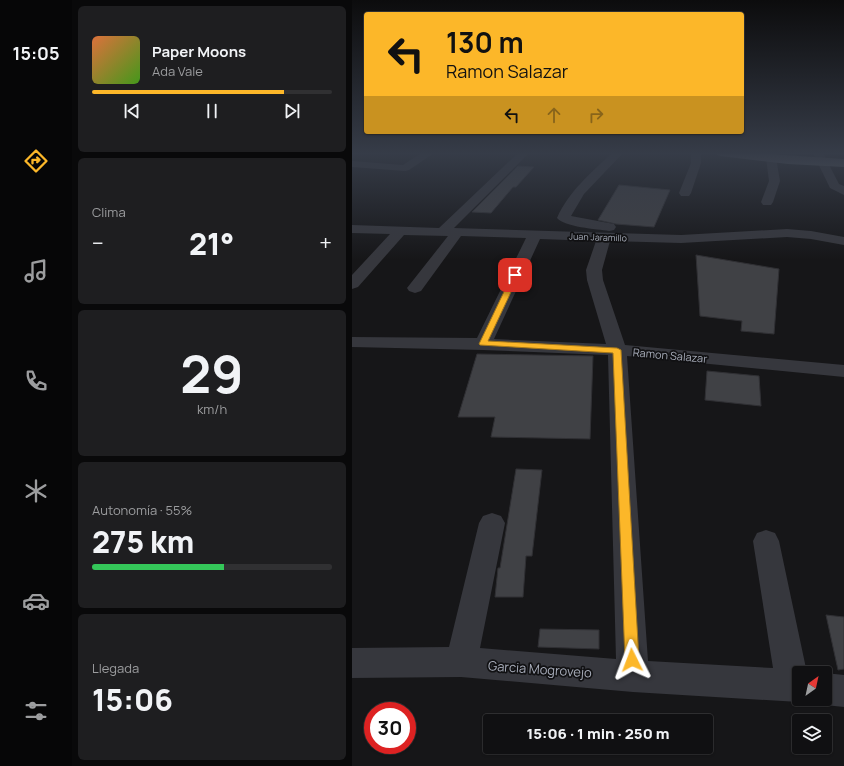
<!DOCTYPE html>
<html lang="es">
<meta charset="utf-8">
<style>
:root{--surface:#101012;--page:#1e1e20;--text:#f1f3f6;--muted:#9c9d9f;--line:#303032;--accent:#fcb729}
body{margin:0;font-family:Manrope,sans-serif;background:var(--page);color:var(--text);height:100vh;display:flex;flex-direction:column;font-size:15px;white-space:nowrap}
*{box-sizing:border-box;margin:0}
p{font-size:13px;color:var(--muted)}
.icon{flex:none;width:22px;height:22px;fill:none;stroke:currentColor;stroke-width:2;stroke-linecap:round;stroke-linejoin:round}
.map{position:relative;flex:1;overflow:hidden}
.drawer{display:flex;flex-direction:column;gap:6px;padding:6px;background:#09090a;width:280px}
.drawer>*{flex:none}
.top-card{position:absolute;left:12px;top:12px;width:380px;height:122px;border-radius:4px;box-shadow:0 1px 3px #0004,0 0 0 1px var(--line);background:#fcb729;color:#111;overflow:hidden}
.needle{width:26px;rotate:33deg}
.fabs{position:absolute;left:440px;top:666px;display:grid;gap:8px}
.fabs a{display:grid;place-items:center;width:40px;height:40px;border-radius:4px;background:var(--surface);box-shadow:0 1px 3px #0004,0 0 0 1px var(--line);font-size:20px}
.speed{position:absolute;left:12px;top:702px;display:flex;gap:8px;font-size:20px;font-weight:700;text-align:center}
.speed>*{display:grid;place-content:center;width:52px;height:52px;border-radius:50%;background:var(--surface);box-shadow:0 1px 3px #0004,0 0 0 1px var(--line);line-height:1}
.speed .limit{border:6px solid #d22;background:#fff;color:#111}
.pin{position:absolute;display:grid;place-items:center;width:34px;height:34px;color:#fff;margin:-17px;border-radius:8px;box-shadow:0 2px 6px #0006}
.me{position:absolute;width:44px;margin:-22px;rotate:357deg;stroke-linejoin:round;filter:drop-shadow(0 0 3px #0008)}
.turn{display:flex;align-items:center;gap:14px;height:84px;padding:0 16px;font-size:18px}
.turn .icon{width:52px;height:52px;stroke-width:2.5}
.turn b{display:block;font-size:28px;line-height:34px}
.lanes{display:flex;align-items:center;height:38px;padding:0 16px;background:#0003;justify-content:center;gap:20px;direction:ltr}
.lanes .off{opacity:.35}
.big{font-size:30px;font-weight:800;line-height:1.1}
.drawer .card{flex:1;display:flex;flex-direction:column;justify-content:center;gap:6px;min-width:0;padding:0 14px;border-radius:6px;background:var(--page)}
.drawer .dial{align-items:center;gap:0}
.dial b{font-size:52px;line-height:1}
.song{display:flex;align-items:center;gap:12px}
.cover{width:48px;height:48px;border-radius:6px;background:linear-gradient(135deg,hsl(20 70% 55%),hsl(100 70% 35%))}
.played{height:4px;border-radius:2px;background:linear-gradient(90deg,var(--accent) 80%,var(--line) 80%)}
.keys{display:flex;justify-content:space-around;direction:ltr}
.heat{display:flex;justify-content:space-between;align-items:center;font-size:22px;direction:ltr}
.charge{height:6px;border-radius:3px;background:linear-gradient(90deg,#34c759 55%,var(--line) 0)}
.trip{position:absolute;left:131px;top:714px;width:230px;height:40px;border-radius:4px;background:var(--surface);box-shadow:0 1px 3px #0004,0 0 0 1px var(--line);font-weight:800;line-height:40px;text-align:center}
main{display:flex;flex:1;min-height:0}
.tabs{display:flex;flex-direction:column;width:72px;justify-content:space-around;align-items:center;background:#060607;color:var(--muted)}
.tabs .icon{width:28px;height:28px}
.tabs .active{color:var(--accent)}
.tabs b{font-size:18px;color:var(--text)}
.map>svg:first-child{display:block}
</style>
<main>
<nav class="tabs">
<b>15:05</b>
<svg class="icon active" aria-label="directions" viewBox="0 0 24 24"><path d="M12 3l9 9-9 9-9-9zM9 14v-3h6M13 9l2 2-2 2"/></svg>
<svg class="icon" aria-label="music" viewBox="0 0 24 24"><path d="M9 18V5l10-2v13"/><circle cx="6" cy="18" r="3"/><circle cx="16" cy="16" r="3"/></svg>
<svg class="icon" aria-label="phone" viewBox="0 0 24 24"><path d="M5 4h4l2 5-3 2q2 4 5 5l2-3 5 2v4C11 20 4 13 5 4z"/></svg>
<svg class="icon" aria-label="climate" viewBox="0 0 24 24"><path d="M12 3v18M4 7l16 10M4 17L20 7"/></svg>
<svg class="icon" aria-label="car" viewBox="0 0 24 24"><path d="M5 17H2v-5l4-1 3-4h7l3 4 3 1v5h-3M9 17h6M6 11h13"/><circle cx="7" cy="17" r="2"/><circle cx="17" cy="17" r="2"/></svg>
<svg class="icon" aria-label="filters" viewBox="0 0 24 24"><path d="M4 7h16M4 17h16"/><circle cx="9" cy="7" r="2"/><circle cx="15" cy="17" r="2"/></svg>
</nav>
<section class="drawer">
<div class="card">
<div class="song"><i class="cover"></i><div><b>Paper Moons</b><p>Ada Vale</p></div></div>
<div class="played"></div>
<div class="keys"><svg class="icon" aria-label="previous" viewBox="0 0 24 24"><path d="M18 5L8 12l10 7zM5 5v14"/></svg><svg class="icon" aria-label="pause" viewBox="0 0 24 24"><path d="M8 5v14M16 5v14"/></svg><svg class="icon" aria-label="next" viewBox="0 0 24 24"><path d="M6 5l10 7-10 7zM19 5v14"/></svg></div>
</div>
<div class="card"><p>Clima</p>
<div class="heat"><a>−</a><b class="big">21°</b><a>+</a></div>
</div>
<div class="card dial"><b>29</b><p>km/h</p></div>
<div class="card"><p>Autonomía · 55%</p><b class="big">275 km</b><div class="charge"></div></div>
<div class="card"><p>Llegada</p><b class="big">15:06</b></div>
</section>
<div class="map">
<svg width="492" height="766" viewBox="0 0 492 766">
<rect width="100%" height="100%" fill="#161618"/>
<path fill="#404145" stroke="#303034" d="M166,166L182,167L164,187H161L139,213L120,212Z
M267,185L318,190L302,227L264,224L246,220Z
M344,255L427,269L422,334L389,331L390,321L348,316Z
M125,354L241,356L238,439L139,437L143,417H106Z
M355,371L407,376L409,406L353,400Z
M164,469L190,470L180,556H174L171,597H143L146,568H148Z
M474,615L492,617V669L486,670Z
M188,629L247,630V649L186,647Z"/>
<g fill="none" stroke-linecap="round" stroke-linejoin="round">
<path fill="#36373d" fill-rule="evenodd" d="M69,153H82L57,170L53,171L0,167V161L51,165Z
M166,153H177L102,228L329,235L435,229L459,231L492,237V245L459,239L435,237L329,243L258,241L250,270L251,280L273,345L492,365V377L275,356L296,661L421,668L401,541L405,533L414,530L423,533L427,541L455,673H447V699H455L447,702L281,692L109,677L0,678V648L97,647L127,523L131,516L140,513L149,516L153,523L128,648L264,659L256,355L131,350L0,347V337L125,338L174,238L109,236L69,291L63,293L57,291L55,288L96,236L52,235L6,287L0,289V275L38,234L0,233V225L87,228ZM188,239L244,241L234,270L235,280L254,344L142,339Z
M260,153H271L232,194L219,216L262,224L264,227L262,230L257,231C245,229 212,227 205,218C217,191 239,173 260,153Z
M339,153H349V163L339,193L337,196H329L327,193L339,163Z
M461,153H471L487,184L492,186V195L478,188Z
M419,155L424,158L428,181L421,202L419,205H411L409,202L417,181L414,158Z
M472,673H473L492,675V707L473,705L461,700V699H473Z"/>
<path fill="#62656e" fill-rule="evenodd" d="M362,153H404L492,159V167L436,164L368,156Z"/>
</g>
<linearGradient id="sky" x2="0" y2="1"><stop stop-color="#0c0c0d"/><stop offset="0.59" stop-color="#363c48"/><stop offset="1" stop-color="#363c48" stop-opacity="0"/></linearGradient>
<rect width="492" height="260" fill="url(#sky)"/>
<path fill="#fcb729" stroke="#a4771b" d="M163,273L167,275L136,341L265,348L269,350L287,660L285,665L280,667L275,665L273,660L261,353L128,345L127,344L160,275Z"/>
<g text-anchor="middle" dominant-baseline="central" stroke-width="3.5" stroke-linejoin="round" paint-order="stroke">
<g font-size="9" fill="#a7acb9" stroke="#111113">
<text transform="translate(246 237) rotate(2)">Juan Jaramillo</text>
</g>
<g font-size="11" fill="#a7acb9" stroke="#111113">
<text transform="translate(318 355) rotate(5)">Ramon Salazar</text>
</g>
<g font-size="13" fill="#a7acb9" stroke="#111113">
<text transform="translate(188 669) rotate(4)">Garcia Mogrovejo</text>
</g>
</g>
</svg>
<div class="fabs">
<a><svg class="needle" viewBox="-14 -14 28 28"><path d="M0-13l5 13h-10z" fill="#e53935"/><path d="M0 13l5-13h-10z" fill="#9c9d9f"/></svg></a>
<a><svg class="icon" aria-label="layers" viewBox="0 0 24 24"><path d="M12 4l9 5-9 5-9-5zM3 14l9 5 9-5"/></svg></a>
</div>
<div class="speed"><div class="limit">30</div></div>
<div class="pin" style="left:163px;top:275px;background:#d93025"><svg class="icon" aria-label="arrive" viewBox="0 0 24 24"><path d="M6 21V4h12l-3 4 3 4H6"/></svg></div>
<svg class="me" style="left:280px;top:660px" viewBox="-20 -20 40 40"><path d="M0-17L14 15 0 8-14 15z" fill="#fcb729" stroke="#fff" stroke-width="4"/></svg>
<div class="trip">15:06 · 1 min · 250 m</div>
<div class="top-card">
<div class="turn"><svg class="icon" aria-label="left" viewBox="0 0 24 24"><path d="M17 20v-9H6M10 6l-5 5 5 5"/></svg><div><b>130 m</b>Ramon Salazar</div></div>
<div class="lanes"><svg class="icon" aria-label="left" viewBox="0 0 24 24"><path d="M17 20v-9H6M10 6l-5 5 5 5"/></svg><svg class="icon off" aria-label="ahead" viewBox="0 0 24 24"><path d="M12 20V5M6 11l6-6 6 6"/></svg><svg class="icon off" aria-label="right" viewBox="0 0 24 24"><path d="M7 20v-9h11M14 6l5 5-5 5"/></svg></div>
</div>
</div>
</main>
